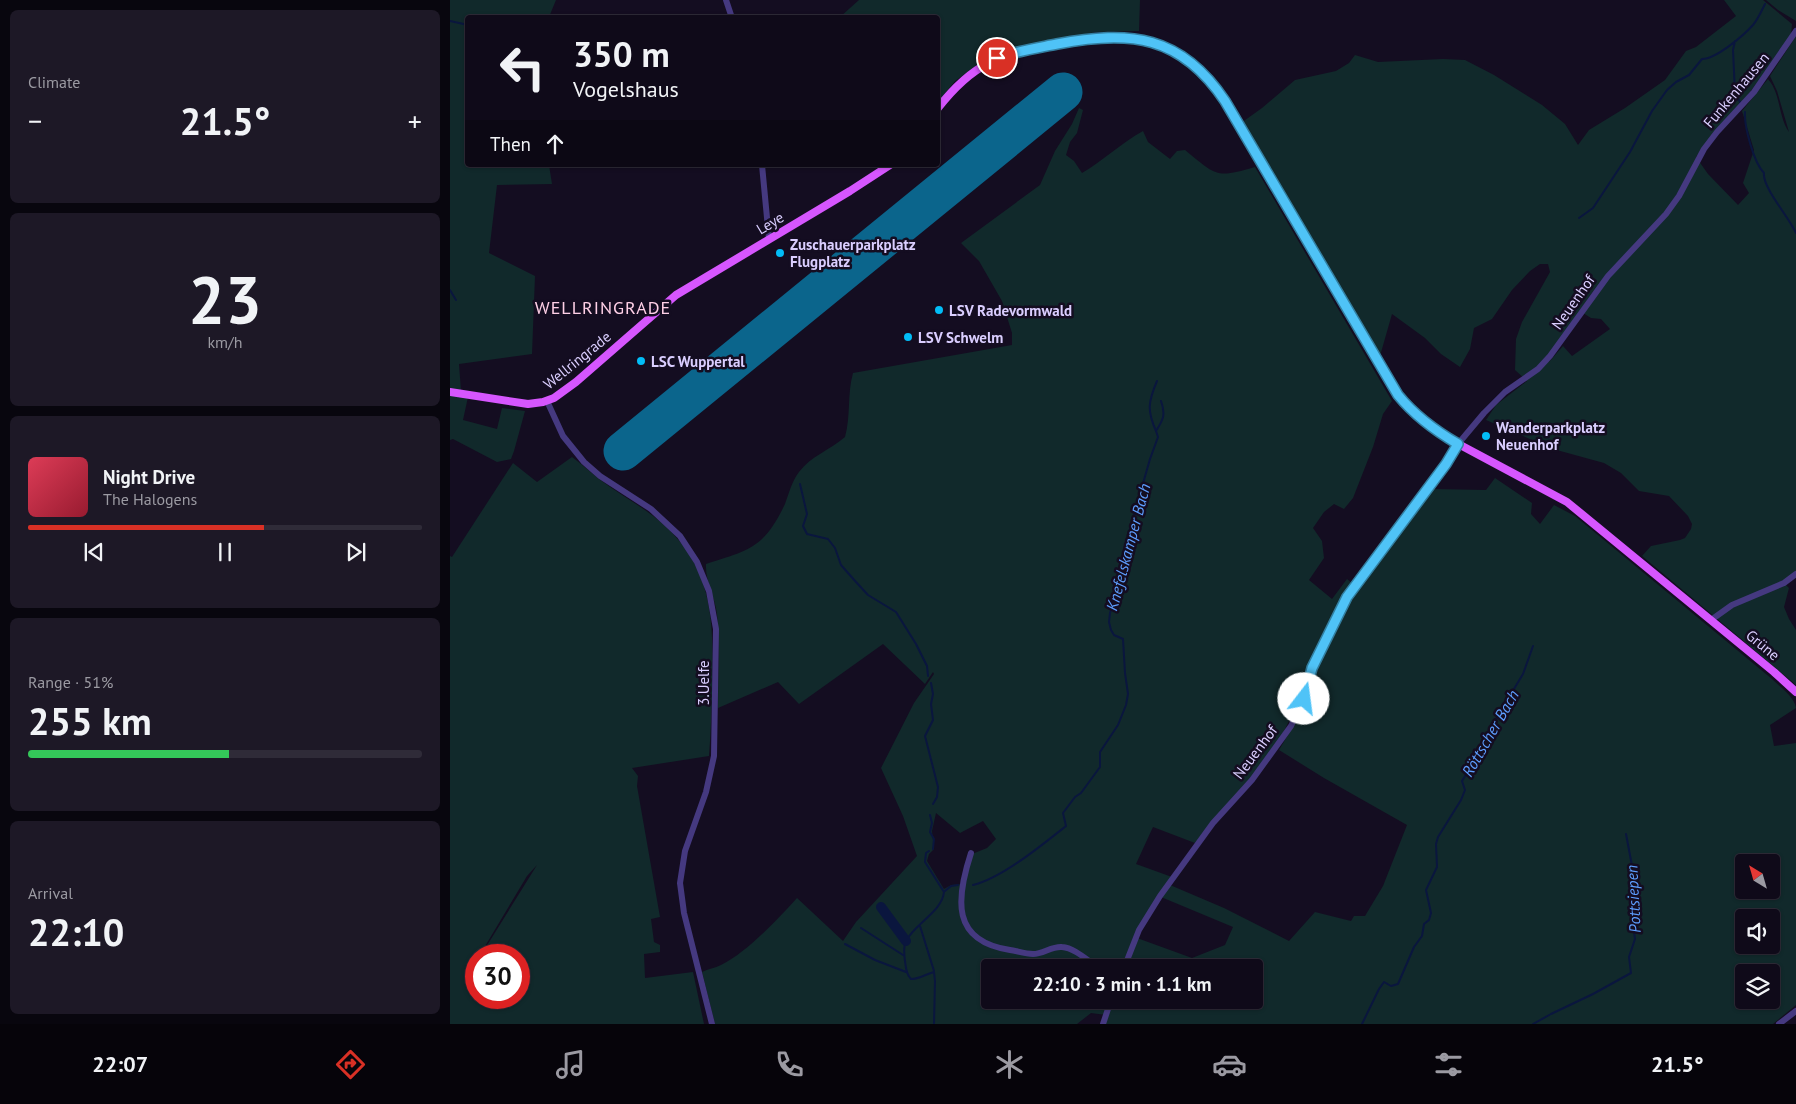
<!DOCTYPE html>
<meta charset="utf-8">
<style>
:root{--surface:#0f0a19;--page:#1d1826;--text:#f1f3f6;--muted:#9b9aa2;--line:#2f2b38;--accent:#d93025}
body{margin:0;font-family:"PT Sans",sans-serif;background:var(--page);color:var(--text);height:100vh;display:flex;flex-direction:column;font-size:19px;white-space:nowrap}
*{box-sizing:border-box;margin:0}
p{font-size:16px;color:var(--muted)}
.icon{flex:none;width:28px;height:28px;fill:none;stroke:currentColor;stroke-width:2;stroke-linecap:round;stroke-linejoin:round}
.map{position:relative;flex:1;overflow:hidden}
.drawer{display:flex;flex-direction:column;gap:10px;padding:10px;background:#08060e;width:450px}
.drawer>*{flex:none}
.top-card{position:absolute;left:15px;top:15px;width:475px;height:152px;border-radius:5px;box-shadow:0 1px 4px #0004,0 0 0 1px var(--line);background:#0f0a19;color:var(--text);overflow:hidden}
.needle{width:32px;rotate:323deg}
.fabs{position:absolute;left:1285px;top:854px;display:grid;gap:10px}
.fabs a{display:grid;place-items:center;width:45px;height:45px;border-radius:5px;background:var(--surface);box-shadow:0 1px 4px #0004,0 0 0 1px var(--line);font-size:25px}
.speed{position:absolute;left:15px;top:944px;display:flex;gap:10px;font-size:25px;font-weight:700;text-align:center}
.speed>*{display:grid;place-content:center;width:65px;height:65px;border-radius:50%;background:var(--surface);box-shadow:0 1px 4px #0004,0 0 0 1px var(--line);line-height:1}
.speed .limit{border:8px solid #d22;background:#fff;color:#111}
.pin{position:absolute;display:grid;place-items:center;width:42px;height:42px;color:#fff;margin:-21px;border:2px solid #fff;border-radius:50%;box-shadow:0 1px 5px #0007}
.me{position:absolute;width:55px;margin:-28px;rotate:15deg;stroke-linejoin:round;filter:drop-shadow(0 0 4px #0008)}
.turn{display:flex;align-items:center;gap:18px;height:105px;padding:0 25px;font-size:22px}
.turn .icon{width:65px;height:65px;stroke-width:2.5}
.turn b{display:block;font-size:35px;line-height:42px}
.then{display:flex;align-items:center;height:48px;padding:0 25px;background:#0003;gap:10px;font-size:19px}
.big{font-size:38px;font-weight:700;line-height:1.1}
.drawer .card{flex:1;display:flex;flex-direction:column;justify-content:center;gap:8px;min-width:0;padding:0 18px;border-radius:8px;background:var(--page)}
.drawer .dial{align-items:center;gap:0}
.dial b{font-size:65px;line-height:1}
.song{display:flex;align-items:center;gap:15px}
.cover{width:60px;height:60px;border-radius:8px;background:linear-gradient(135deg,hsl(350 70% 55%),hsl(350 70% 35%))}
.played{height:5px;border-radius:2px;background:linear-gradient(90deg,var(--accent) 60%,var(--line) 60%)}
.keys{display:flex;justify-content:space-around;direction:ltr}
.heat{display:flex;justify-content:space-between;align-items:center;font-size:28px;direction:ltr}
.charge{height:8px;border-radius:4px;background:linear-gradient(90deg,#34c759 51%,var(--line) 0)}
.trip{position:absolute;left:531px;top:959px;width:282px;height:50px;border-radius:5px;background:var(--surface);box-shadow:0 1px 4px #0004,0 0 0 1px var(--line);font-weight:700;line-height:50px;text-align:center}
.menu{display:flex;height:80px;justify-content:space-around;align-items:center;background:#06040a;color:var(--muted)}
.menu .icon{width:35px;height:35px}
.menu .active{color:var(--accent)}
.menu b{font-size:22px;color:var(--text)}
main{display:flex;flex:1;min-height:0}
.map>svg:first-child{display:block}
</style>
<main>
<section class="drawer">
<div class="card"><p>Climate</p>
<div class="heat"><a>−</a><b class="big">21.5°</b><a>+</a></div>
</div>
<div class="card dial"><b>23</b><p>km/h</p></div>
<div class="card">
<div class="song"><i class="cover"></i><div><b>Night Drive</b><p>The Halogens</p></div></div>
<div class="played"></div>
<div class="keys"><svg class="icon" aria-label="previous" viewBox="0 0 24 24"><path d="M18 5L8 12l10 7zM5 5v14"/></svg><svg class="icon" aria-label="pause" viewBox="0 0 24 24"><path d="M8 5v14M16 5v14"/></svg><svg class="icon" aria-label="next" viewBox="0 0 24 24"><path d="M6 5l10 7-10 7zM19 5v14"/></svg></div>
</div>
<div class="card"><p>Range · 51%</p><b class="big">255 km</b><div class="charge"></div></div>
<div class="card"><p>Arrival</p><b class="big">22:10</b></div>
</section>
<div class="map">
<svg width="1346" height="1024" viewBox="0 0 1346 1024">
<rect width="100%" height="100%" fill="#140d21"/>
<path fill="#11292b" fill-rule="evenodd" d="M0,0H106L99,17L18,18V165H99L102,184L47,185L39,253L85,276L82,354L9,364L11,391L0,389Z
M409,0H690L689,31L647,32L562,48L523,68L505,81L488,102V18L390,17Z
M1274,0H1313L1342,24L1341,35L1331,51L1294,100L1246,157L1258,174L1288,205L1299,193L1293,183L1304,150L1292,111L1318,79C1331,94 1328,116 1339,132L1327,91L1320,76L1346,36V571L1333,582L1339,588L1334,607L1339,619L1346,630V685L1192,556L1201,546L1230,540L1235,538L1241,529L1242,524L1238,516L1219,496L1189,491L1171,473L1154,463L1103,449L1036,420L1046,405L1077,381L1065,370L1066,339L1072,322L1100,272L1098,264H1090L1080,271L1062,290L1042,319L1024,328L1020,349L1010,367L991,354L975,338L942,314L930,356L819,166L791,123L812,108L845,80L886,71L899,63L905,55L928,62L993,59L1015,60L1044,75L1092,105L1115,124L1128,145L1139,130L1175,108L1215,80L1236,51L1246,47L1286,16ZM1144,290L1133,313L1141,318L1151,319L1160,329L1122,356L1113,346L1099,362L1106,345Z
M1316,0H1346V21L1328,10Z
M629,108L633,110L627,133L620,142L616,155L624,161L632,173C653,161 671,143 693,131L698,142L720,159L727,151L735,150C766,175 765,179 805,167L942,401L933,414L923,447L903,498L894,509L884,504L874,512L863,528L872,541L874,558L859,580L882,599L897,579L908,588L982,489L1036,490L1045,478L1082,503L1081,514L1090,524L1104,505L1125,516L1322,679C1330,687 1344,696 1346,708L1320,725L1324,746L1346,743V1005L1323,1024H655L662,1000H805V968L675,967L687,938L742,958L775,945L783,927L711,897L720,885L774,908L839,941L865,912L901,921L904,916H915L933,886L957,825L874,778L829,750L842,728L854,701L850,699L830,739L815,761L745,843L703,827L686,864L722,877C701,906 685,934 672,967C665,967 656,969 649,967C637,961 627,948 613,946C603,944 594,952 584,953C575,953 566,950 557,949C500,940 509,896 522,854L537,848L546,839L533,821L510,833L486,813L482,831L484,849L479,854L477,861L494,889L501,885L512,884C511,895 509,908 512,919C517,945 561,955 584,954C595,954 603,946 614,948C626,950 637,961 647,967L540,968V1000H660L656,1015L641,1013L627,1024H265L252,972C258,969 265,968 271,965C296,953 328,919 347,898L393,941L406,922L467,856L453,816L431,768L464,703L484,674L483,672L475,684L433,644L349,704L328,682L268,708C268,677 270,644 267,614C265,597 255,581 256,564C300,550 314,548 335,504C339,493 342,481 349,472C361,456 380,450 395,437C401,416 397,394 403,373L562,345V333L552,301L529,261L511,243L590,185L605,151L622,124ZM1294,862H1321V890H1294ZM1294,918H1321V945H1294ZM1294,972H1321V1000H1294Z
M0,394L18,397L13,420L47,429L52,408L75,411L64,451L61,459L47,462L3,439L0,440Z
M122,457C132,464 140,472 149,479C170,495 194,507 214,525C262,568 264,620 262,680C262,705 261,730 259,756L182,768L188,776L187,786L210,917L201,919L204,942L210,945V952L194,954L195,978L243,972L254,1024H0V556L2,557L63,463L87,482ZM87,865L31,955H69V998H26V961L21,968L20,967L26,959V955H29L34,948L77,876Z"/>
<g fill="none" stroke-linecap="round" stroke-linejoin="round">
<path stroke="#0a163e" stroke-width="2" d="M0,21L18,25
M1285,41L1283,50L1285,93L1291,104
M1295,112C1294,127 1304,163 1314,173C1312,187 1339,217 1346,233
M1129,218L1143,208L1180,152L1202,111L1217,90L1226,82L1239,75L1252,59C1266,59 1293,36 1303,25C1308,19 1311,12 1315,4
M0,290L6,300
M706,431C697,411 698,402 707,381
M350,484L357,514L353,526L357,534L378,539L385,548L391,565L406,582L418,595L446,612L466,644L477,666L478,676
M481,683L483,694L481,704L483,720L475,736L488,787L487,797L483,804
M480,815L482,823L480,832L484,839L483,849
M479,851L476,853L475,862L494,892
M523,885C552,878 592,845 616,826L613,813L625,797L631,793L650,767V752L668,725L676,705L678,694L675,673L673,639L664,635L661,630L659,622L660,613L668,588L676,543L700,459L708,437L706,431C713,420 716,415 711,401
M495,891L501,886L508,885
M470,926L484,971
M411,928L453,955
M395,944L425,960L456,972
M484,1024L485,981L484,972C476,974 469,979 461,979C456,974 456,968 455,961C454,954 453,947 456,941C464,924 492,912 494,892
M912,1024L929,989L934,982L941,986L948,984L964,947L972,936L974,924L979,920L981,913L976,890L987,867L986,844L988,837L1011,800L1015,790L1012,781L1038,740L1047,717L1073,674L1083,646
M1083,1024L1101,1014L1143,994L1181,973L1179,957L1185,939L1182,917L1185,914L1181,890L1183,871L1176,834"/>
<path stroke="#0a163e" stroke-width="10" d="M431,907L456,941"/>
<path stroke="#0b658c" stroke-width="39" d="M173,451L613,92"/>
<path stroke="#453980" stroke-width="6" d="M276,0L282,18
M312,165L319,239
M97,401L113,436L134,462L150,476L201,509L230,536L247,562L259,591L266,629L264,756L256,792L235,851L230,883L234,913L262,1024
M1261,620L1282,605L1334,583L1346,574
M521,853C506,899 501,941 560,950C567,951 575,954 583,954C593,954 602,946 612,947C625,948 638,961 649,968
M674,968L689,930L710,896L763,823L802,780L841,726L854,699L862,668L869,653L891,607L904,586L996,464L1008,444L1034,413L1055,392L1088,369L1100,356L1158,276L1216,214L1229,196L1254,149L1267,132L1304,92L1346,31
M653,1024L661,1000
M1329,1024L1346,1011"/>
<path stroke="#d656fe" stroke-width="8" d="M488,108C524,62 549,55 604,44C678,30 730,33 775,101L927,361C949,398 962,417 999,439L1117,502L1324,672L1346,692
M0,392L78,404L93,402L104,398L126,382L226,295L400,191L440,165"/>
</g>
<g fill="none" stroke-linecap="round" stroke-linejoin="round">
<g stroke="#337fa1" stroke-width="12">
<path id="route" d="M547,58C567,51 587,48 607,44C680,30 731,35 775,101L948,395C965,416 984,430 1008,444L996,464L897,597L862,668L854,699"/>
</g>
<use href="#route" stroke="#4fc3f7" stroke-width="9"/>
</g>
<g fill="#02bdf7" stroke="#140d21" stroke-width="2">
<circle cx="330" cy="253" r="5"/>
<circle cx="489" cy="310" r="5"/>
<circle cx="458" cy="337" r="5"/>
<circle cx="191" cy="361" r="5"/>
<circle cx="1036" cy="436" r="5"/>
</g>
<g text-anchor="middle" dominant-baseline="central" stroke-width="5" stroke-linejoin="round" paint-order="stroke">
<g font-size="15" fill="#daceff" stroke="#140d21">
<text transform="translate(1286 90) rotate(-50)">Funkenhausen</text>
<text transform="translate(320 223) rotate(-31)">Leye</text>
<text transform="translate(1123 302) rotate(-55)">Neuenhof</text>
<text transform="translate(127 360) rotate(-39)">Wellringrade</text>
<text transform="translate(1313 645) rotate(40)">Grüne</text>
<text transform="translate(253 683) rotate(-90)">3.Uelfe</text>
<text transform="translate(805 752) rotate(-53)">Neuenhof</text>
</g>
<g font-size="15" font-weight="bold" fill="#daceff" stroke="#140d21" text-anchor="start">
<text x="340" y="244">Zuschauerparkplatz<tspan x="340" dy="17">Flugplatz</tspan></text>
<text x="499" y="310">LSV Radevormwald</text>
<text x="468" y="337">LSV Schwelm</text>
<text x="201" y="361">LSC Wuppertal</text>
<text x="1046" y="427">Wanderparkplatz<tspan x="1046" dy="17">Neuenhof</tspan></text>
</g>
<g font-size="16" font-style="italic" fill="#5d9dfe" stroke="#140d21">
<text transform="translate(678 547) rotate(-75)">Knefelskamper Bach</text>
<text transform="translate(1040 733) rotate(-60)">Röttscher Bach</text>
<text transform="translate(1183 899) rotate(-93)">Pottsiepen</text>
</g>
<g font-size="18" letter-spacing="1" fill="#ffd0e7" stroke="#140d21">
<text x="153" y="307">WELLRINGRADE</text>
</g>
</g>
</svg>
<div class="fabs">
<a><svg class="needle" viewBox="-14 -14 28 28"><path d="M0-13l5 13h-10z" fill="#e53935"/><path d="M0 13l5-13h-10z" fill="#9b9aa2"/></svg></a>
<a><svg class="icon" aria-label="sound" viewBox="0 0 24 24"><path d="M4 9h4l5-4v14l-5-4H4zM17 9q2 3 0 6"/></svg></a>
<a><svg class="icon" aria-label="layers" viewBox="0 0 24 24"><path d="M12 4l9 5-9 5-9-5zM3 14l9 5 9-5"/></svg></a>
</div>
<div class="speed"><div class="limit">30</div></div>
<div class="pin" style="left:547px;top:58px;background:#d93025"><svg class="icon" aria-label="arrive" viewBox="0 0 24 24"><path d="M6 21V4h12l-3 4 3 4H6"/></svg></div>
<svg class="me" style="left:854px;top:699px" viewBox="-20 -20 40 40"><circle r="19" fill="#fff"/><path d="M0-13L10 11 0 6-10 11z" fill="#4fc3f7"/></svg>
<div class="trip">22:10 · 3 min · 1.1 km</div>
<div class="top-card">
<div class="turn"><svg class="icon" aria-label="left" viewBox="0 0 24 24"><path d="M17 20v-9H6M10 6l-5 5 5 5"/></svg><div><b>350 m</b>Vogelshaus</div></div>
<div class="then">Then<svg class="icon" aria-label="ahead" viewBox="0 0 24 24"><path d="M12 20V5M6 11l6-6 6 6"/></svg></div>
</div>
</div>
</main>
<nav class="menu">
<b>22:07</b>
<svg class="icon active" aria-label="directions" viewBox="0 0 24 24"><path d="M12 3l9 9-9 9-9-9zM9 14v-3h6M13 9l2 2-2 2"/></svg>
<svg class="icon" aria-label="music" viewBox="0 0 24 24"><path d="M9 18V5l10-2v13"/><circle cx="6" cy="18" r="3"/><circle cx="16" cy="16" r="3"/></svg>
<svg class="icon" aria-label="phone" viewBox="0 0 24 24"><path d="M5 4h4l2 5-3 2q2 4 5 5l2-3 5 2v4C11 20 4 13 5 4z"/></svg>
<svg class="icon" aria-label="climate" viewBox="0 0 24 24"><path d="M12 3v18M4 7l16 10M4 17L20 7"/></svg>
<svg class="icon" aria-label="car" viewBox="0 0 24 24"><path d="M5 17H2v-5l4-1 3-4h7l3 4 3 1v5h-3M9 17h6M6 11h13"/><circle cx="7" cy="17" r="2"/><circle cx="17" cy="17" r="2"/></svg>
<svg class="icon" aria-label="filters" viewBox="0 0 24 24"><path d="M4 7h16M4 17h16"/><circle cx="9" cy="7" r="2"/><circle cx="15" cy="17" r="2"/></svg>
<b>21.5°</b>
</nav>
